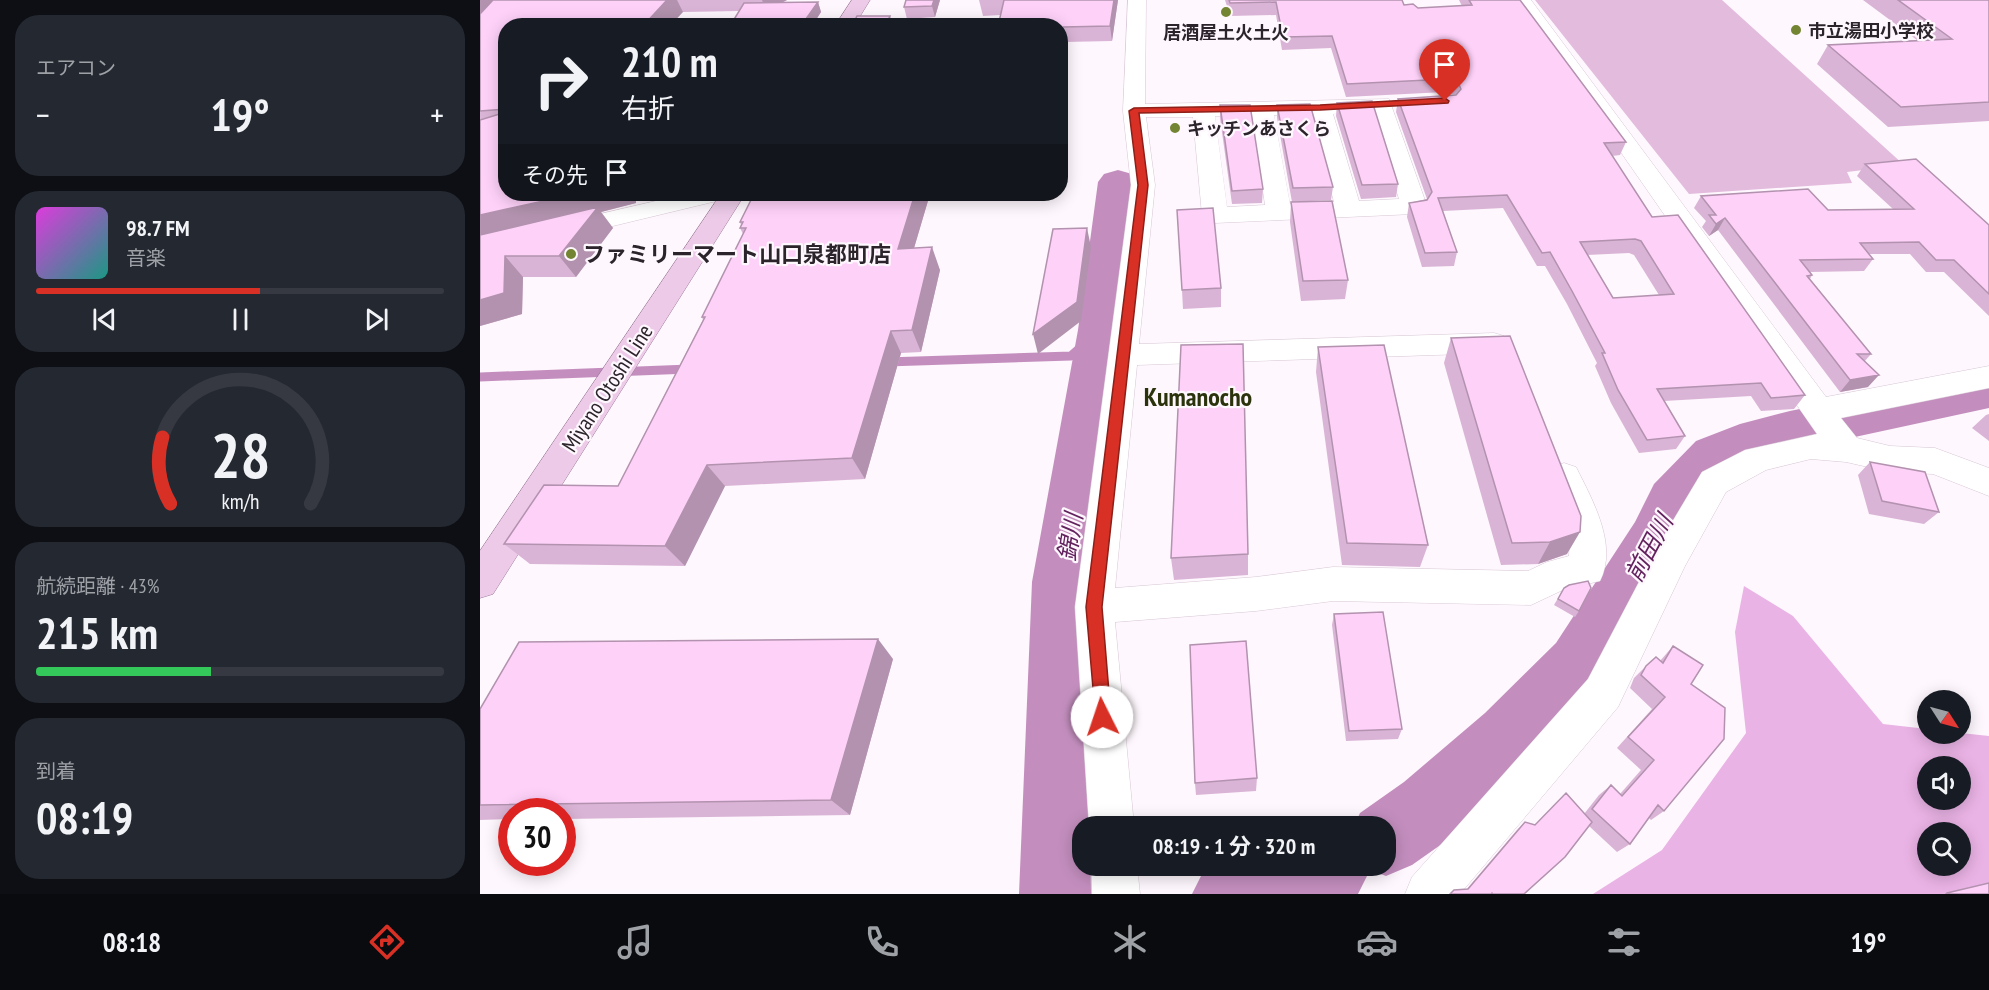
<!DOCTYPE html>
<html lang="ja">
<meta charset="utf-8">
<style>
:root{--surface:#171b24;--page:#242831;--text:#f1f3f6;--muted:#9ea1a6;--line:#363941;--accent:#d93025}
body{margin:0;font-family:"PT Sans Narrow","Noto Sans JP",sans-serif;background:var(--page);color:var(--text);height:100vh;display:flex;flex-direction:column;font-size:22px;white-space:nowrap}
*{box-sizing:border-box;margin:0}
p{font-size:20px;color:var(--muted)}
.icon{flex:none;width:33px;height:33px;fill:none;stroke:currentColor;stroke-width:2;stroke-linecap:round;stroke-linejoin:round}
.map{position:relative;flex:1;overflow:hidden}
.panel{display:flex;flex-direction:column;gap:15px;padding:15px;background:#0d0f14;width:480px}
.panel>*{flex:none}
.guide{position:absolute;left:18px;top:18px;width:570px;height:183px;border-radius:24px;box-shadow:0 3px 15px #0003;background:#171b24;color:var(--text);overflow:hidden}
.needle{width:39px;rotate:126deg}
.tools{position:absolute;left:1437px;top:690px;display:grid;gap:12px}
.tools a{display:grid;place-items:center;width:54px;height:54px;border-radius:50%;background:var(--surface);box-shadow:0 3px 15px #0003;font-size:30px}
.speed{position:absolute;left:18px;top:798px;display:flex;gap:12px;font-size:30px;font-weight:700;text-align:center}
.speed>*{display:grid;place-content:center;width:78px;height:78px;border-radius:50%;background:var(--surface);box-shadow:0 3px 15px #0003;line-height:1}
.speed .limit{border:9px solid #d22;background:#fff;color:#111}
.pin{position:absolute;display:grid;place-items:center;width:51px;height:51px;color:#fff;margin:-62px -26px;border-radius:50% 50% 50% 0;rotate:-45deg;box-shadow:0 0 6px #0007}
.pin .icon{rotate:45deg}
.me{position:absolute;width:66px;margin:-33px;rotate:356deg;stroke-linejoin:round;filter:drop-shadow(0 0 4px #0008)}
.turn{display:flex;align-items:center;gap:21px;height:126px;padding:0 24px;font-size:27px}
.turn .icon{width:78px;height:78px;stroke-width:2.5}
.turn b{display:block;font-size:42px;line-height:51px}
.then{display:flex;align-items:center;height:57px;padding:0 24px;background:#0003;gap:12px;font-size:22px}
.big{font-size:45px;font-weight:700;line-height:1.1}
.panel .card{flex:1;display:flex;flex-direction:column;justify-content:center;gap:9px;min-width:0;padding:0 21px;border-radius:24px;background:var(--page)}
.panel .dial{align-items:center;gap:0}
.dial svg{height:156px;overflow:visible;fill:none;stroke:var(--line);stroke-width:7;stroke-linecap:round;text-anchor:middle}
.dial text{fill:var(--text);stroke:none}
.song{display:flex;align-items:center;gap:18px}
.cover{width:72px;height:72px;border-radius:9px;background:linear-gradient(135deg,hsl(300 70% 55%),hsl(170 70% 35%))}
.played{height:6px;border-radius:3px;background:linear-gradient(90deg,var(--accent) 55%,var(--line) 55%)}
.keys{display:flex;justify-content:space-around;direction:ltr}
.heat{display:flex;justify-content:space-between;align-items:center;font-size:33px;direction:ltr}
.charge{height:9px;border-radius:4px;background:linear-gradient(90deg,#34c759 43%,var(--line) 0)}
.trip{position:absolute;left:592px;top:816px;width:324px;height:60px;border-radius:24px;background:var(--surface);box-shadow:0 3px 15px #0003;font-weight:700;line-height:60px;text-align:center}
.tabs{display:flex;height:96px;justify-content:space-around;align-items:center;background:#090b0e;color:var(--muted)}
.tabs .icon{width:42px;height:42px}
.tabs .active{color:var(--accent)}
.tabs b{font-size:27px;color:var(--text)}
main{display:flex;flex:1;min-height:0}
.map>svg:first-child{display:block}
</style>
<main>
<section class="panel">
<div class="card"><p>エアコン</p>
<div class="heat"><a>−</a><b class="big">19°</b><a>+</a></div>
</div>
<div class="card">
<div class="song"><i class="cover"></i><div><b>98.7 FM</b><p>音楽</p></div></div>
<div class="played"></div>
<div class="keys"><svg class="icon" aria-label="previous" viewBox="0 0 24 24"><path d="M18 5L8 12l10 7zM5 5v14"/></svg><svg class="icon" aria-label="pause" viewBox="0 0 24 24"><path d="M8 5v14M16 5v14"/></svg><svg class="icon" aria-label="next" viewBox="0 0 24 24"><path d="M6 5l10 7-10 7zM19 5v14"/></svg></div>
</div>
<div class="card dial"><svg viewBox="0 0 100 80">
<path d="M14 69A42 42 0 1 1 86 69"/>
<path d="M14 69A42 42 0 0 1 10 35" stroke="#d93025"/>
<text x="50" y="56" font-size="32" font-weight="700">28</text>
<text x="50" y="72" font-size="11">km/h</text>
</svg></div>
<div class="card"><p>航続距離 · 43%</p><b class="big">215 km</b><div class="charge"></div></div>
<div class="card"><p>到着</p><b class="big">08:19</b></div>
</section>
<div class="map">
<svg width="1509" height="894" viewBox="0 0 1509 894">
<rect width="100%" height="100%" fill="#fef7fd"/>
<path fill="#e2bbdd" d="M1055,0H1242L1424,165L1367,172L1372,183L1209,194Z"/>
<path fill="#eab3e5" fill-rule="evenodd" d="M1264,586L1313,616L1403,724L1447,729L1448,734L1481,733L1509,736V894H1113L1182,850L1266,733L1255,632ZM1448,766H1480V800H1448ZM1448,832H1480V866H1448Z"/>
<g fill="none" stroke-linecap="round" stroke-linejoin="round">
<path stroke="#c38ebe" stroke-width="8" d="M606,344L622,330"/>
<path stroke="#c38ebe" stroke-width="9" d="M406,362L591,356L607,342
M0,377L210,369"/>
<path fill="#c38ebe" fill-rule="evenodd" d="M638,170L652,174L658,182L646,330L614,582L616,826H603V866H617V894H539L552,582L598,330L618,182L624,174Z
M1509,370V408L1310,451L1254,471L1217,513L1198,556L1162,622L1122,687L1055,763L976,834L932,865L906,876L890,870L878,894H712L726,866H906V826H874L880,813L924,782L1005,713L1076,643L1155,522L1174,484L1216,441L1260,424L1310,411Z"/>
<g stroke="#d7c7d5" stroke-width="1">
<path id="minor" d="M648,0H666L665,104L909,99L947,206L943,211L934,214L735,223L726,220L722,215L713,117H666L675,185L659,344L1014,333L1024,336L1029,343L1024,350L1014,353L657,365L635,588L776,577L853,567L1048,571L1067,562L1089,556L1090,537L1067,477L1072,467L1084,463L1096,467C1113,501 1138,545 1120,581L1085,589L1051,605L853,601L776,611L635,622L654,826H609L595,607L651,185L643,111ZM891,111L919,199L879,201L853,114ZM794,115H831L854,202L810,204ZM735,116H772L785,205L747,207Z
M1032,0H1051L1346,397L1509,366V388L1361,418L1377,438L1410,446L1455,448L1509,468V496L1453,474L1410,472L1366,462L1331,459L1286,470L1246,492L1205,566L1138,707L980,894H925L932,877L1108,679L1179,544L1222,472L1265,450L1337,434L1108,105Z
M206,194H248L245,199L0,258V242Z
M611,866H657L660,894H612Z"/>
</g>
<g stroke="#a07a9c" stroke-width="1">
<path id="major" d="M372,0H390L374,26H355Z
M241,194H265L13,594L0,598V551Z"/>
</g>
<use href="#minor" fill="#fff" fill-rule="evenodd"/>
<use href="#major" fill="#eccae8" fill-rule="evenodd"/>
</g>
<path fill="#dab4d6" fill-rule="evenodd" d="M0,0H307L302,3L338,2L341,12L332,26H250L259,11L203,12L26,26V194H162H156V203L121,212L133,228L96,277H43L42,314L0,326Z
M426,0H460L455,17L427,19L424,7Z
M499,0H638L632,41L585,42L520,15L503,16Z
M745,0H922L924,5L938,8L982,6L979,0H1040L1146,142L1140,155L1132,156L1172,217L1325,395L1314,409L1281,411L1271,396L1184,401L1205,436L1196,449L1159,453L1131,403L1115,366L1117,363L1087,304L1065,266H1057L1023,208L963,211L977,252L974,266L942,267L927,217L929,203L947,199L916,112L918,99L975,95L965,92L866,97L851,48L802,50L796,15L750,16ZM1149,253L1154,255L1179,295L1133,298L1107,255Z
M1383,0H1509V121L1408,127L1337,64L1348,45L1437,40Z
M857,103L918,184L916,197L881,199L856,116Z
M740,105L783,189L782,203L752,204L740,118Z
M797,105L853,187L851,200L812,202L797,118Z
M1385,164L1509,225V316L1464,272H1446L1430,254H1389L1393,259L1384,271L1330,272L1332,275L1330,279L1391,354L1384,362L1388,387L1360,392L1238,230L1229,236L1222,227L1226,221L1214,208L1221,196L1348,210L1413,209L1377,176Z
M274,194H450L434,248L460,270L441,352L421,353L385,479L245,486L205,566L50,564L24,544L138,486L223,320L222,317L263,234L260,228L261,225L260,222Z
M811,202L868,280L865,299L821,301L810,222Z
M741,288V307L703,309L702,290Z
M971,338L1087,554L1058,564L1021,565L964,363Z
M838,347L948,545L940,567L862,565L836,372Z
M1509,414V441L1492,428L1506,415Z
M1390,462L1459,512L1444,524L1389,514L1378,475Z
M768,554V575L694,580L691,558Z
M1084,588L1099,611L1095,617L1074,605Z
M854,614L922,729L918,739L866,741L852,625Z
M1193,646L1211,684L1184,811L1171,820L1169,818L1150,844L1137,852L1109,826L1044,894H970L987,889L1037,830L1045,822L1054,825L1104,814L1119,795L1131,785L1140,794L1161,770L1137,748L1172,709L1150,688L1154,678L1166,666L1180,661Z
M413,659L370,815L82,819V812H32V819L0,820V709Z
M777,778L776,791L716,795L715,783Z"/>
<path fill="#b292ae" d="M0,0H19L0,19Z
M187,0H197L203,12L190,26H163Z
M282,0H307L286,10Z
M454,0H460L455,17L452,6Z
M634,0H638L632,41L630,26Z
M338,2L341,12L332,26H321Z
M410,16L413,26H405Z
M583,27L585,42L580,65V37Z
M95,194H156V203L121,212L133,228L96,277L79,256L0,240V215Z
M435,194H450L427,272L418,249Z
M1245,218L1238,230L1229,236L1236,224Z
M607,228L611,247L601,321L558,354L553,334Z
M452,247L460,270L441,352L432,330Z
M25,256L43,277L42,314L0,326V300Z
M411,331L421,353L385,479L372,458Z
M1399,375L1388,387L1360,392L1370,380Z
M227,465L245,486L205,566L185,546Z
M1100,532L1087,554L1058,564L1070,542Z
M398,639L413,659L370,815L351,800Z"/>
<path fill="#fed1f9" stroke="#b292ae" stroke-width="1.5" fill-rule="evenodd" d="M13,0H187L163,26H26V109L0,111V14Z
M426,0H454L452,6L424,7Z
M524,0H634L630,26L583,27L580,37V26H518Z
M749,0H922L924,5L933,4L938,8L992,5L989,0H1040L1146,142L1124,143L1172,217L1198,215L1325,395L1291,398L1281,383L1177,389L1205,436L1167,440L1138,390L1122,353H1125L1092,291L1070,252L1062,253L1027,195L958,198L977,252L945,253L929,203L947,200L952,192L918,99L976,95L981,89L978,82L968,79L867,84L852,36L803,37L796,2L750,3ZM1155,239L1161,241L1194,294L1133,298L1100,242Z
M1418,0H1509V102L1421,107L1348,45L1472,39Z
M338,2L321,26H250L264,3Z
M377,16H410L405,26H372Z
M892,101L918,184L882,185L857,103Z
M830,104L853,187L813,188L797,105Z
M740,105H770L783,189L752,191Z
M26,112V194H95L0,215V120Z
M1436,159L1509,225V294L1474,260H1456L1439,242L1380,243L1393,259L1320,260L1332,275L1327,276L1391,354H1377L1399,375L1370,380L1245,218L1236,224L1229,215H1236L1221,196L1328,189L1348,210L1434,209L1385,164Z
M274,194H435L418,249L452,247L432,330L411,331L372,458L227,465L185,546L24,544L64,485L138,486L225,317H222L266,228H260L263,222H260Z
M852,201L868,280L823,281L811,202Z
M118,207L79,256H25L24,293L0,300V235Z
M733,208L741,288L702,290L697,210Z
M607,228L597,302L553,334L573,229Z
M1030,336L1101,516L1100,532L1070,542L1032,543L971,338Z
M763,344L768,554L691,558L701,345Z
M904,345L948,545L867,543L838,347Z
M1390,462L1445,472L1459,512L1402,501Z
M1108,581L1111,588L1099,611L1078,599L1084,588L1089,585Z
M903,612L922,729L869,731L854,614Z
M398,639L351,800L0,805V709L39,642Z
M766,641L777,778L715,783L710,645Z
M1193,646L1223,665L1211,684L1245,708L1244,739L1184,811L1178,805L1150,844L1112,809L1131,785L1142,796L1174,760L1148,737L1185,697L1161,675L1166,666L1176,657L1183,663Z
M1086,793L1112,822L1085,857L1044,894H1013L1012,893L1011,894H970L974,890L988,889L1045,822L1055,825Z
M1509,883V894H1466L1467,893Z"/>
<path fill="#d93025" stroke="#8d1f18" stroke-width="1.5" d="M965,98L969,101L968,103L840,110L659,113L668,185L622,607L631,717L628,723L622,725L616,723L606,607L658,185L649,111L654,108L840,105Z"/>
<g fill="#738433" stroke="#fef7fd" stroke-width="2">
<circle cx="746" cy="12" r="6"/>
<circle cx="1316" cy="30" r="6"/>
<circle cx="695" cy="128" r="6"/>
<circle cx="91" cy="254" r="6"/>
</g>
<g text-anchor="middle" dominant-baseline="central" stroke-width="4.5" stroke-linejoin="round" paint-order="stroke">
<g font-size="18" font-weight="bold" fill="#2b252b" stroke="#fef7fd" text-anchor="start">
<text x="1328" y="30">市立湯田小学校</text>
<text x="746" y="32" text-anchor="middle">居酒屋土火土火</text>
<text x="707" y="128">キッチンあさくら</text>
</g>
<g font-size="22" font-weight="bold" fill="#2b252b" stroke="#fef7fd" text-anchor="start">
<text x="103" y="254">ファミリーマート山口泉都町店</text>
</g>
<g font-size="22" fill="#2b252b" stroke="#fef7fd">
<text transform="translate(127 388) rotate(-57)">Miyano Otoshi Line</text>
</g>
<g font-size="24" font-style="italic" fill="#62225e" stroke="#fef7fd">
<text transform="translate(590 537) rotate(-81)">錦川</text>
<text transform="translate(1169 548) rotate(-62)">前田川</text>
</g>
<g font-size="26" font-weight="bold" fill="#2b330c" stroke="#fef7fd">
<text x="718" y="396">Kumanocho</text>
</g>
</g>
</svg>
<div class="tools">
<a><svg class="needle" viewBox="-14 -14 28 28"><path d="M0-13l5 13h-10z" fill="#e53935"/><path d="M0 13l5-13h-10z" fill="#9ea1a6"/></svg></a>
<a><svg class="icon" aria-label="sound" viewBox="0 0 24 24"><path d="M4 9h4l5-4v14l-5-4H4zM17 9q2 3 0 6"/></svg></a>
<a><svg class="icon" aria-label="search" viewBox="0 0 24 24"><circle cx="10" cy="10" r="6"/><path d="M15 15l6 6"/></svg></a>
</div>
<div class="speed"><div class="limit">30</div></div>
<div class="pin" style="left:965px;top:101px;background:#d93025"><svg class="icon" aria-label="arrive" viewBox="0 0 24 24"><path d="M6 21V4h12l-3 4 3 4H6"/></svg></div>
<svg class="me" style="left:622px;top:717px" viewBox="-20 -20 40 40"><circle r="19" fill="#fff"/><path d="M0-13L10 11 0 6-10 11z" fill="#d93025"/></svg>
<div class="trip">08:19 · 1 分 · 320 m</div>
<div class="guide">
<div class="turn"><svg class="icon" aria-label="right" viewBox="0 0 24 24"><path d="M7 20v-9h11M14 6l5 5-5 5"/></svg><div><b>210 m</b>右折</div></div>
<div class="then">その先<svg class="icon" aria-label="arrive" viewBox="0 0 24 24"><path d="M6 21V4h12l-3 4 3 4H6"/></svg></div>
</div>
</div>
</main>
<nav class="tabs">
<b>08:18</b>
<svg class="icon active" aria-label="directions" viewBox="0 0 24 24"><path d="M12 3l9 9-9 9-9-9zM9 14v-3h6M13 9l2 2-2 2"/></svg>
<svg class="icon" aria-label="music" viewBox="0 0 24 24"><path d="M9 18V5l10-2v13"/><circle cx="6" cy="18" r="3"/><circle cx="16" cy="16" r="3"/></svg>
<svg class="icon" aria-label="phone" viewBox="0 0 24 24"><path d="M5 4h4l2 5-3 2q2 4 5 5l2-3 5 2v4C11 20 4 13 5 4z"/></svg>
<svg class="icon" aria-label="climate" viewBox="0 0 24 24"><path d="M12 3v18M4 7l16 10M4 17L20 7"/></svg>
<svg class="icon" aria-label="car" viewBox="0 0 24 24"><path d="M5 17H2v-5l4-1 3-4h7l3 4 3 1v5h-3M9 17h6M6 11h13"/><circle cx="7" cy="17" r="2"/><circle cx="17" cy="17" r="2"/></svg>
<svg class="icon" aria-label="filters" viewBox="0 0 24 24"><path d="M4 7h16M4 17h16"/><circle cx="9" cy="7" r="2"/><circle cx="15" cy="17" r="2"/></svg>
<b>19°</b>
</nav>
